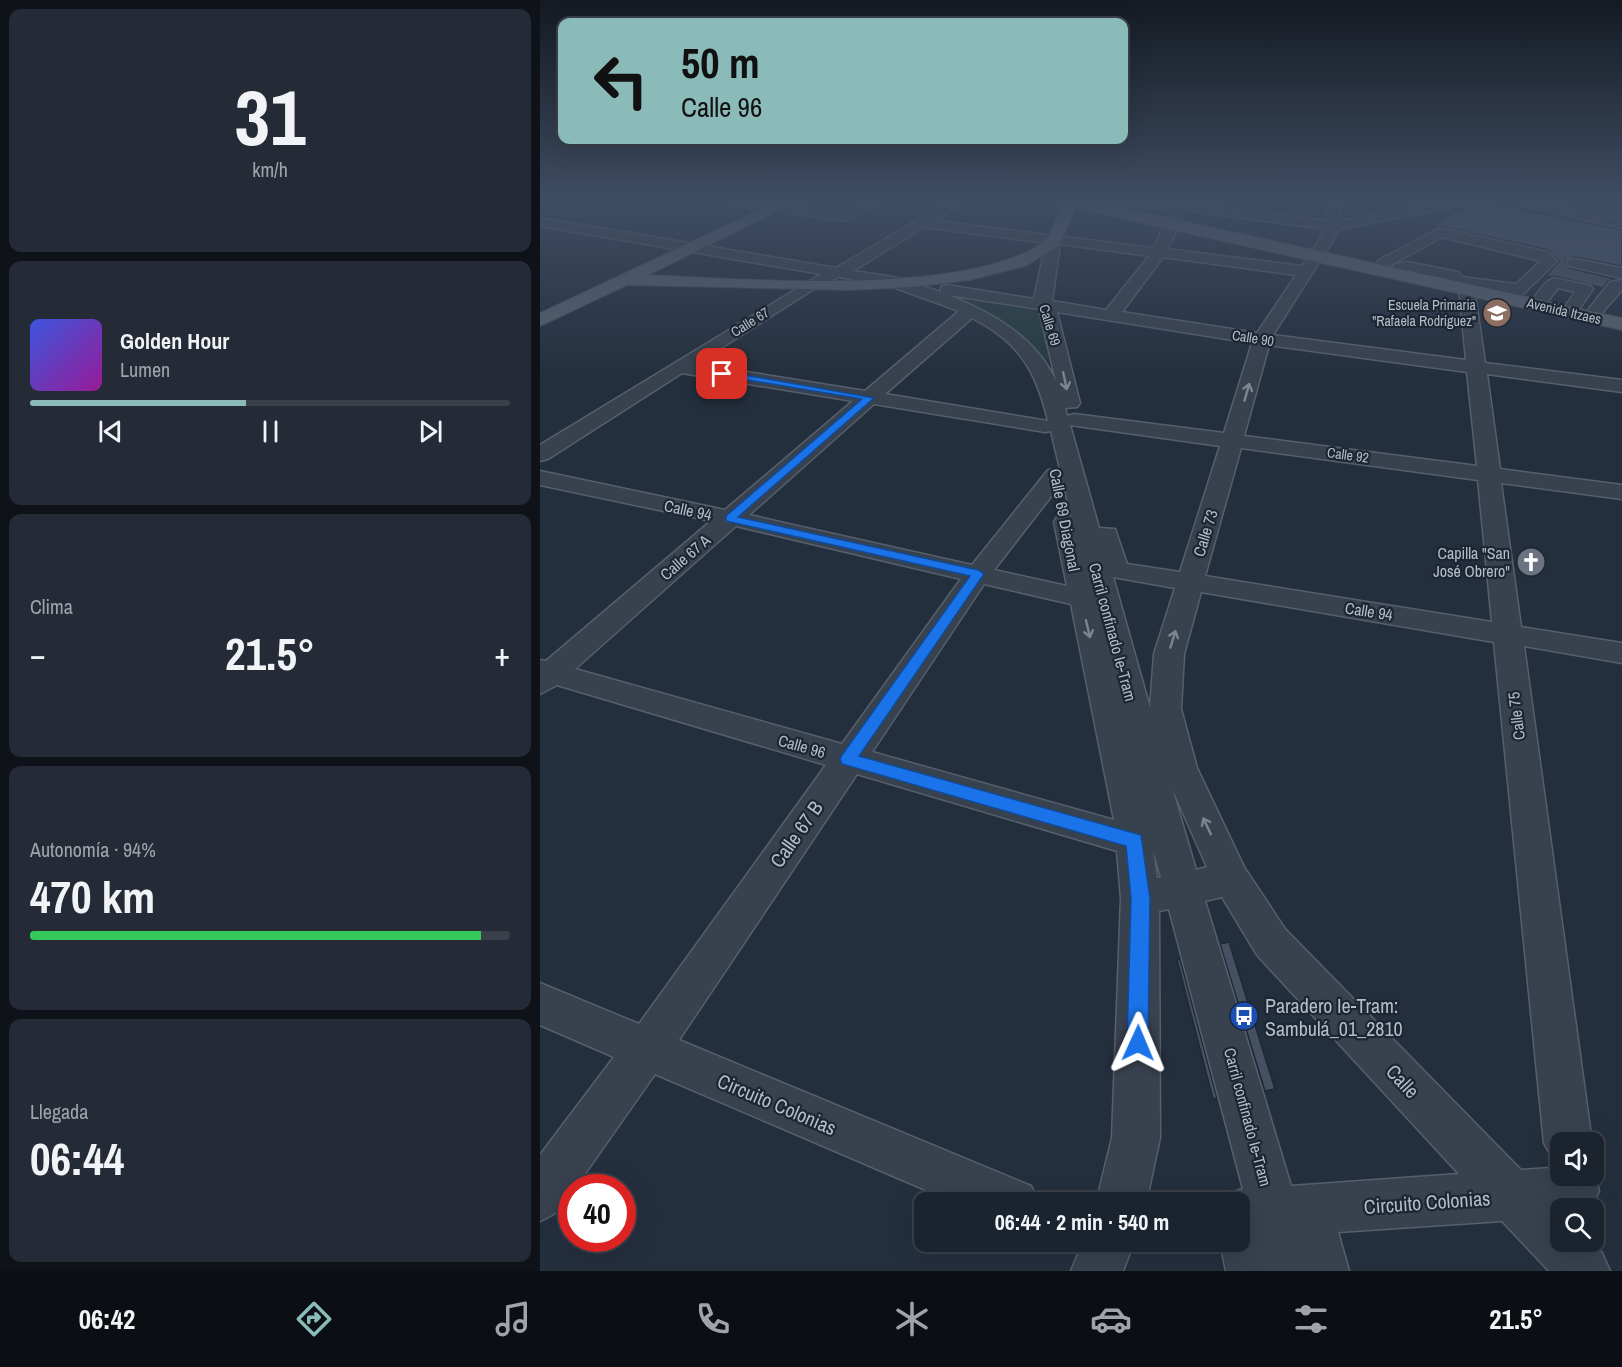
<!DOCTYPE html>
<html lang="es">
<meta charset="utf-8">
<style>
:root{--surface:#1b232e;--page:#242b36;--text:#f1f3f6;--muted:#a0a4aa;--line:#39404a;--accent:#8bbbb9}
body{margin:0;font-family:"Archivo Narrow",sans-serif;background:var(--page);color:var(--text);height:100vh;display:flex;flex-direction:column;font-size:22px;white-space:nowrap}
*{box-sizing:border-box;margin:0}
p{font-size:20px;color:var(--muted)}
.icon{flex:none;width:33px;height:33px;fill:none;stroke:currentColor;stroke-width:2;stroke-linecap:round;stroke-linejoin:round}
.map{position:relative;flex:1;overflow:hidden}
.side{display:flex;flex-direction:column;gap:9px;padding:9px;background:#0f1319;width:540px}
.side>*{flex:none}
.hud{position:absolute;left:18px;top:18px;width:570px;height:126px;border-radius:12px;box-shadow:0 6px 24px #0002,0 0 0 2px var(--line);background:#8bbbb9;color:#111;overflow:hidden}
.buttons{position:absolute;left:1010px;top:1132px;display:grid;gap:12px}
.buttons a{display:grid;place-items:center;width:54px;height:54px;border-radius:12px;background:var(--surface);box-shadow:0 6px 24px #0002,0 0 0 2px var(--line);font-size:30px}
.speed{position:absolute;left:18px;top:1174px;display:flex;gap:12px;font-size:30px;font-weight:700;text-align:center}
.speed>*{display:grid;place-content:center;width:78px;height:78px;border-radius:50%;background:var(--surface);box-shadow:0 6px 24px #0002,0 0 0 2px var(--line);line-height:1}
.speed .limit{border:9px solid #d22;background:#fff;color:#111}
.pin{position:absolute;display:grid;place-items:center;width:51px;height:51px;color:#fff;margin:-26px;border-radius:12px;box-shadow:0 3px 9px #0006}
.me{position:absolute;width:66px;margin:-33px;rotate:1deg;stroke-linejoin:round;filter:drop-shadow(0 0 4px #0008)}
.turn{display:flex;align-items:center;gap:21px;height:126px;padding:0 24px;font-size:27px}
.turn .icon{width:78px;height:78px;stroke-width:2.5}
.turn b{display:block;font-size:42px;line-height:51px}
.big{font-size:45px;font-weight:700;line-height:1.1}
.side .widget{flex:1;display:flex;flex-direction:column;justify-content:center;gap:9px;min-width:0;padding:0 21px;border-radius:12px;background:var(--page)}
.side .dial{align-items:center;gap:0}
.dial b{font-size:78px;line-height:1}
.song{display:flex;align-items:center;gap:18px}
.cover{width:72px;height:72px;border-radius:9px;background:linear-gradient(135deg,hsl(230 70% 55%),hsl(300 70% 35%))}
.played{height:6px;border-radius:3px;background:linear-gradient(90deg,var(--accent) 45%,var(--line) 45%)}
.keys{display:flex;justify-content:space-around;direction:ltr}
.heat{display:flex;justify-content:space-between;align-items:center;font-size:33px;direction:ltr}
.charge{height:9px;border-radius:4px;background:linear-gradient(90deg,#34c759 94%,var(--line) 0)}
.trip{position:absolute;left:374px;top:1192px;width:336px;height:60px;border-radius:12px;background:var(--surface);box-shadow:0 6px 24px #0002,0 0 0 2px var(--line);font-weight:700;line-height:60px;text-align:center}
.menu{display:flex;height:96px;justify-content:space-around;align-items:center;background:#0b0e12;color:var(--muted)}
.menu .icon{width:42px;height:42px}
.menu .active{color:var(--accent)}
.menu b{font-size:27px;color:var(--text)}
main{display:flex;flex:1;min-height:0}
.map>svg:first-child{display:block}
</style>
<main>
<section class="side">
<div class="widget dial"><b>31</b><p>km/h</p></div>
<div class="widget">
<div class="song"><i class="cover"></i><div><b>Golden Hour</b><p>Lumen</p></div></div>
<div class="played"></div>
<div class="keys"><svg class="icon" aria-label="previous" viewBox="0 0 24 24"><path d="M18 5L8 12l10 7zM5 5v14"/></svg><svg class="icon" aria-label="pause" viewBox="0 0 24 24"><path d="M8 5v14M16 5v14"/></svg><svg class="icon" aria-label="next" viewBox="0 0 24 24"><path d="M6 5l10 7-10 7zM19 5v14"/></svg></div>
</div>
<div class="widget"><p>Clima</p>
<div class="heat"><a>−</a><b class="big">21.5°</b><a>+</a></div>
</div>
<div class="widget"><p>Autonomía · 94%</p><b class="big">470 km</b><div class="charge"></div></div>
<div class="widget"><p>Llegada</p><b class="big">06:44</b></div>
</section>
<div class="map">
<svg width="1082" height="1271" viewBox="0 0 1082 1271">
<rect width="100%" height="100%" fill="#242f3e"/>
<path fill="#263c3f" d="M971,198H1082V222Z
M396,292L489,308L502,315L512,359L503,360L481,337Z"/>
<path fill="#455162" stroke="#1f2835" stroke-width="1.5" d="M943,202L1082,230V266L1034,257L1025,262L1029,268L1075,279L1068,281L1063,288L1014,276L1010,277L1006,276L1019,261L1008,250L900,226L891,227L925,207Z
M689,942L735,1089L725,1091L680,944Z
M640,959L677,1098L673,1099L637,960Z"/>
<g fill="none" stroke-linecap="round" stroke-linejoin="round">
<g stroke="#565f6c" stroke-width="3">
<path id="minor" d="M0,198H20L0,206Z
M167,198H201L302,213L331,198H347L304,221L173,202Z
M415,198H430L395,221L613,248L624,228L630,209L546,202L540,198L632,202L633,198H645L644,203L788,221L786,198H798L801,221L918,198H945L939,202L800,229L733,335L926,360L919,288L921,285L911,282L908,279L855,270L853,267L855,264L868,262L918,272L922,277L976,284L1001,261L902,237L849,266H839L837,263L839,260L900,228L1008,252L1017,261L976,301H964L962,298L967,292L934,287L945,363L1082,380V392L947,374L960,469L1082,485V499L961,483L981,627L1082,643V663L984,646L1052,1143H1020V1176H1053V1168L1059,1191L1051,1208L1020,1209V1242H1052L1062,1253L1070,1271H1009L962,1221L798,1232L809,1271H686L680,1242H699V1203H679L681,1196L703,1189L629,909L619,911L620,1138L606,1203H556L572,1138L581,898L577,851L317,774L139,1040L491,1186L499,1203H416L115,1074L35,1188H32C31,1205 14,1215 0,1221V1155L74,1057L0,1025V983L99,1024L286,765L17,685L0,694V660L6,661L171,521L0,485V471L185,510L313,401L142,373L8,459L0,461V445L281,274L0,226V218L296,268ZM642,210L786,229L762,266L627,249L638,228ZM384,227L506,243L494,299L407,285L401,287V292L353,277L313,271ZM520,244L609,256L566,310L512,301ZM623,257L756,275L717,333L582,312ZM299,277L350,286L419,311L325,391L156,364L277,287ZM408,295L499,309L516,381C495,336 452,313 408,295ZM517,312L712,343L684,433L534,414L527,416L525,408L537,407L540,403ZM432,318C479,342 496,370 508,421L345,394ZM729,345L927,372L937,466L704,436ZM334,404L505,432L511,431L520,469L508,470L432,565L209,515ZM530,425L680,446L640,572L587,564L575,529L559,528ZM701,448L938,480L952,622L665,576ZM523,481L531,516L517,517L514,522L527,586L454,570ZM196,526L421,579L302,744L35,669ZM573,577L635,588L614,654L610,708ZM444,584L531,604L574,820L332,752ZM661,592L954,642L1004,1143L1014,1161L1011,1168L981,1170L745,929L704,867L657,768L641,709L644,654ZM632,788L667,867L656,870ZM613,850L621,877L617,878ZM682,897L717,955L919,1174L751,1186L665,901Z
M950,198H975L1082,220V228Z
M1034,259L1082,268V278L1029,266L1027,263L1029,260Z
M1014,278L1051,286L1053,289L1040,308L1034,310L1026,305L1035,292L1018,288L1008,301H996L994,298C999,291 1005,281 1014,278Z
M1082,280V290L1062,313H1050L1048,310L1070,282Z
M543,1242H594L583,1271H531Z"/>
</g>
<g stroke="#414a57" stroke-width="2">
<path id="major" d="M245,198H264L108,275C205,279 425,297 504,242C512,235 517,215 522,205L501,198H539L1082,318V330L535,208L519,246L485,266L430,280L372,287L309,290L87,285L0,326V313Z"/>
</g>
<use href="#minor" fill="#38414e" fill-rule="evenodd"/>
<use href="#major" fill="#56606e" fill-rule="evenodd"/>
</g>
<defs><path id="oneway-shaft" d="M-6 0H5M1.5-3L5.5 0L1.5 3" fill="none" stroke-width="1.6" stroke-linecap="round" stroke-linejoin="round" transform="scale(1.5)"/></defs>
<g stroke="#7c8592">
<use href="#oneway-shaft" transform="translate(525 381) rotate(78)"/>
<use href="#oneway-shaft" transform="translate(707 392) rotate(-74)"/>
<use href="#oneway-shaft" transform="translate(548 629) rotate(77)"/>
<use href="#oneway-shaft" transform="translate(633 639) rotate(-73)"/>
<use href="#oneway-shaft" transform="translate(667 826) rotate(-115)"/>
</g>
<linearGradient id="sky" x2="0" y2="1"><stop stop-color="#141a22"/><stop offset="0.53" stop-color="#3f4d63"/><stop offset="1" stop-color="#3f4d63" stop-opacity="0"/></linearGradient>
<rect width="1082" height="376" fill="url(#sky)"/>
<path fill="#1a73e8" stroke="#114b97" stroke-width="1.5" d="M182,371L334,398L198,517L438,570L444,574L319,756L601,835L610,898L608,1043L605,1050L598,1054L591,1050L587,1043L591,898L586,846L302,764L300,759L302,755L430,576L186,521V516L322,399L178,375V372Z"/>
<defs>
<g id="school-disc" transform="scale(1.5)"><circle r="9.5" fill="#8d6e63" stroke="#1d2633"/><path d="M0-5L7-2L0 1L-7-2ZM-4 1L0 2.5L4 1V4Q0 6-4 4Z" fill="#fff"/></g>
<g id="church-disc" transform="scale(1.5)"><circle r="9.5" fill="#6b7280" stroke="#1d2633"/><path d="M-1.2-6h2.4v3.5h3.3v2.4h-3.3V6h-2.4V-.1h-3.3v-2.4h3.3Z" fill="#fff"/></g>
<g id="bus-disc" transform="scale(1.5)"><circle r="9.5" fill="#1a4fb4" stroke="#1d2633"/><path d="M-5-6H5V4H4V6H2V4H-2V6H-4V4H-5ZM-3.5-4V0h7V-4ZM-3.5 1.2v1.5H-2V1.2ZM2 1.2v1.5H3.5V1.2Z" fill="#fff"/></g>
</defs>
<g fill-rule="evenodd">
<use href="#school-disc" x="957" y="313"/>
<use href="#church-disc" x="991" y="562"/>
<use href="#bus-disc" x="704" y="1016"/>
</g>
<g text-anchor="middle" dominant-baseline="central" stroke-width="4.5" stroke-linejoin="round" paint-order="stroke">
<g font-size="14" fill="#b4bcc9" stroke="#1d2633" text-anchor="end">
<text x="936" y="305">Escuela Primaria<tspan x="936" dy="16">"Rafaela Rodríguez"</tspan></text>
</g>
<g font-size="14" fill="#b4bcc9" stroke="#1d2633">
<text transform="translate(1024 311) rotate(13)">Avenida Itzaes</text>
<text transform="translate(210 322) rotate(-32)">Calle 67</text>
<text transform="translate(510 325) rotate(73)">Calle 69</text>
<text transform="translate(713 338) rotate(9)">Calle 90</text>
<text transform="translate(808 455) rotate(8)">Calle 92</text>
</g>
<g font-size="16" fill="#b4bcc9" stroke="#1d2633">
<text transform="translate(148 510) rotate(12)">Calle 94</text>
<text transform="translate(525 520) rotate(79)">Calle 69 Diagonal</text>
<text transform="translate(665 533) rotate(-73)">Calle 73</text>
<text transform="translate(145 557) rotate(-41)">Calle 67 A</text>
<text transform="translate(829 611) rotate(9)">Calle 94</text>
<text transform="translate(573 632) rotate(75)">Carril confinado Ie-Tram</text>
<text transform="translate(976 716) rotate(-97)">Calle 75</text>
<text transform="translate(262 746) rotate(16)">Calle 96</text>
<text transform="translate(708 1117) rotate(75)">Carril confinado Ie-Tram</text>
</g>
<g font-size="16" fill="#b4bcc9" stroke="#1d2633" text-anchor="end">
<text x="970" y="553">Capilla "San<tspan x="970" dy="18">José Obrero"</tspan></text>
</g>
<g font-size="20" fill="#b4bcc9" stroke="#1d2633">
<text transform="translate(256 834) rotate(-55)">Calle 67 B</text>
<text transform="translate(863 1081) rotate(47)">Calle</text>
<text transform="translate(237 1104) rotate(23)">Circuito Colonias</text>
<text transform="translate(887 1202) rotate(-4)">Circuito Colonias</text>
</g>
<g font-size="20" fill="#b4bcc9" stroke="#1d2633" text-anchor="start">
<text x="725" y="1005">Paradero Ie-Tram:<tspan x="725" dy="23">Sambulá_01_2810</tspan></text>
</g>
</g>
</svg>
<div class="buttons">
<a><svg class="icon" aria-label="sound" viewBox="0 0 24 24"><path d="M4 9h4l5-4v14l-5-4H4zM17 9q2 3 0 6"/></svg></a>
<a><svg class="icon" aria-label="search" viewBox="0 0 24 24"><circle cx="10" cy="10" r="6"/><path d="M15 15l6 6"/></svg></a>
</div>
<div class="speed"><div class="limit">40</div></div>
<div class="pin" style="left:182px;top:374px;background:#d93025"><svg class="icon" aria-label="arrive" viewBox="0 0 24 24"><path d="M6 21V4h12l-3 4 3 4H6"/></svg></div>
<svg class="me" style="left:598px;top:1043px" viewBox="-20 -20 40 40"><path d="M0-17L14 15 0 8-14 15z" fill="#1a73e8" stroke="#fff" stroke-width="4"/></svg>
<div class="trip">06:44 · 2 min · 540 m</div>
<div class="hud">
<div class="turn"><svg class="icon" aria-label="left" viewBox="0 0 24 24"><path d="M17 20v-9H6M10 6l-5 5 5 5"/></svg><div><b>50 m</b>Calle 96</div></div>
</div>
</div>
</main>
<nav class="menu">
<b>06:42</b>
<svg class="icon active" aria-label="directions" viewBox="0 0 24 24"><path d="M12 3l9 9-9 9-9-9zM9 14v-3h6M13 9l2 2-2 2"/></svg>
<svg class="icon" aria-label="music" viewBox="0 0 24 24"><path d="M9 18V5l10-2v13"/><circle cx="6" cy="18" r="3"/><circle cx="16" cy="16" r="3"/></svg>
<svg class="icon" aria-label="phone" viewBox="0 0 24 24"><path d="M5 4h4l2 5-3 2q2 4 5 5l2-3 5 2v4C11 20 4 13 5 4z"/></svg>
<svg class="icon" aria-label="climate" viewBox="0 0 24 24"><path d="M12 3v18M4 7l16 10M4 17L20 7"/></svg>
<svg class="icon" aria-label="car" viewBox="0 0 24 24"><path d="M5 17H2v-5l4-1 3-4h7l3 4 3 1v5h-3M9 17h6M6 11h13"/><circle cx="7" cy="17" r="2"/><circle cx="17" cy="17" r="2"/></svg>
<svg class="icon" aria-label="filters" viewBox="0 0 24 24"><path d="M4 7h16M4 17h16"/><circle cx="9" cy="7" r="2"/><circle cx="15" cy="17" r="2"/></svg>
<b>21.5°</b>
</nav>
